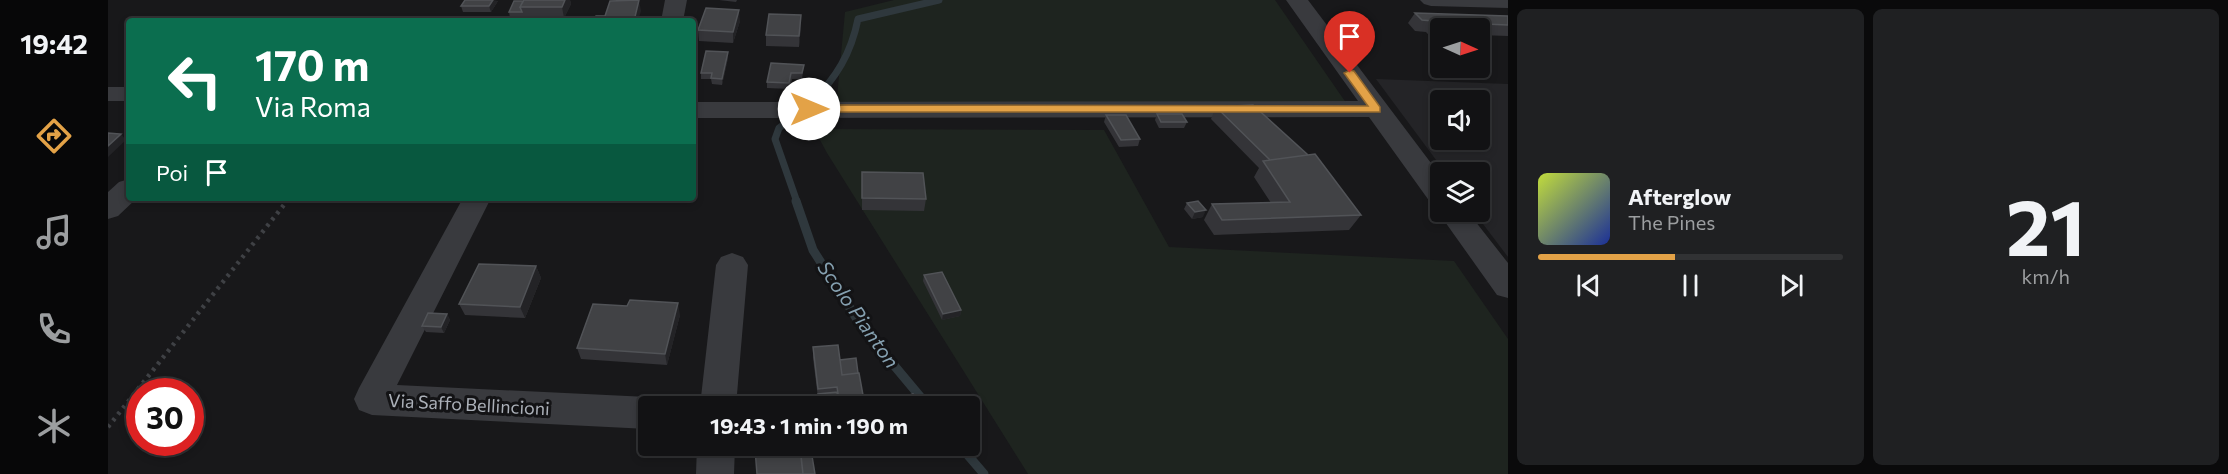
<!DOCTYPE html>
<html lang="it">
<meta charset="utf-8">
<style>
:root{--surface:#121214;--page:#1f2022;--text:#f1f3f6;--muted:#9c9ea0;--line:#313234;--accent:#e3a247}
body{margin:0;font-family:Commissioner,sans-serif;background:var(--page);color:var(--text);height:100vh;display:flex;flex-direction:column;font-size:22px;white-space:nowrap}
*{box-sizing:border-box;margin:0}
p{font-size:20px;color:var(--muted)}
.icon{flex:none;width:33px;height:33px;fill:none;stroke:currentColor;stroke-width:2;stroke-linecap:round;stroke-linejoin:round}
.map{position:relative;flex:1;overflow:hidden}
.details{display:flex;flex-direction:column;gap:9px;padding:9px;background:#0a0a0b;width:720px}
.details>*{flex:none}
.guide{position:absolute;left:18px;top:18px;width:570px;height:183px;border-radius:6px;box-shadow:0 3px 9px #0003,0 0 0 2px var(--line);background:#0b6e4f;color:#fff;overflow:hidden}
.needle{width:39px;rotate:93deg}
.controls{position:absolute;left:1322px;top:18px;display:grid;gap:12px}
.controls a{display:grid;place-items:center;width:60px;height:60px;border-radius:6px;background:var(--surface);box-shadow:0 3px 9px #0003,0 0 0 2px var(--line);font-size:30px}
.speed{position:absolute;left:18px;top:378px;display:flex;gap:12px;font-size:30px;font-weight:700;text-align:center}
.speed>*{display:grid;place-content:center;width:78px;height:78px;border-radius:50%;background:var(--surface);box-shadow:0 3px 9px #0003,0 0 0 2px var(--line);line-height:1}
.speed .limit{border:9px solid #d22;background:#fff;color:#111}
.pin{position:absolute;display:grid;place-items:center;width:51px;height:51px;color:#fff;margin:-62px -26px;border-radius:50% 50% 50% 0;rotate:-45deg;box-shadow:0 0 6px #0007}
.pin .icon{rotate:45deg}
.me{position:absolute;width:66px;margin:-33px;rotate:90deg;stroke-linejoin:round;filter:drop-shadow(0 0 4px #0008)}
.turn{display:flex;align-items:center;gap:21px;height:126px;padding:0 30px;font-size:27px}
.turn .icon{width:78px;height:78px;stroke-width:2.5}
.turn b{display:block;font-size:42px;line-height:51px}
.then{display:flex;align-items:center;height:57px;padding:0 30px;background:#0003;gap:12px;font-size:22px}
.details .widget{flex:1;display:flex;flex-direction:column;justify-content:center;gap:9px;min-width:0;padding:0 21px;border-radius:9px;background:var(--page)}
.details .dial{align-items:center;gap:0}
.dial b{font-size:78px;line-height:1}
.song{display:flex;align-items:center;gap:18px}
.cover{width:72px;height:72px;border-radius:9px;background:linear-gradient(135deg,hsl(70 70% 55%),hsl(230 70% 35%))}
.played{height:6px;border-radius:3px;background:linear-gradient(90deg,var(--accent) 45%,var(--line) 45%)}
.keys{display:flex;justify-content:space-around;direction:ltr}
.details .tiles{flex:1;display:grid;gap:9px;grid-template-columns:repeat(2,1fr)}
.trip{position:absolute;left:530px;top:396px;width:342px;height:60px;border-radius:6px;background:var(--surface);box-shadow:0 3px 9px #0003,0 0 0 2px var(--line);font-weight:700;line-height:60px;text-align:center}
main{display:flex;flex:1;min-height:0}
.tab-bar{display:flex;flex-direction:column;width:108px;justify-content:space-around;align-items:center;background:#070708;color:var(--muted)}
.tab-bar .icon{width:42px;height:42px}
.tab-bar .active{color:var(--accent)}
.tab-bar b{font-size:27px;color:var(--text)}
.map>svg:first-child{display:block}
</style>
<main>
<nav class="tab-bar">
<b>19:42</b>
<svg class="icon active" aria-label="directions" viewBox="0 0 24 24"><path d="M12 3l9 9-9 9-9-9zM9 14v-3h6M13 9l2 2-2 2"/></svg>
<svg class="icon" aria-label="music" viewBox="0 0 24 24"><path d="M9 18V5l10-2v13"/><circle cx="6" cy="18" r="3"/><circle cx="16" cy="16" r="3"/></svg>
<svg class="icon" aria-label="phone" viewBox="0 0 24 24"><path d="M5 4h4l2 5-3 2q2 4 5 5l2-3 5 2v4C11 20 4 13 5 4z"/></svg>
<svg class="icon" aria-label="climate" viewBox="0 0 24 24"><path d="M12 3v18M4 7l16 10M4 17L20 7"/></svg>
</nav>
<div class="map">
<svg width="1400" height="474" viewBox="0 0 1400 474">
<rect width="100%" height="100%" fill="#18181a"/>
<path fill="#242427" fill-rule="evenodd" d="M1268,79L1400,84V257L1366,212H1371V172H1337ZM1332,100H1371V140H1332Z"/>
<path fill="#1e241f" d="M786,0H1167L1243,110L728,108L737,12Z
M706,129L996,130L1061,247L1346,261L1400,339V474H920L719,153Z"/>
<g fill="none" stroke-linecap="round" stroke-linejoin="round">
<path stroke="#2f383d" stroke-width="7" d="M703,103C728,78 743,54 750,19L831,0
M683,119L671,128L667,139L689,202"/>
<path stroke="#2f383d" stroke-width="9" d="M688,201L705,250L754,327L820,406
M852,446L876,474"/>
<path stroke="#3f4145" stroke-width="3" stroke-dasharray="2 4" stroke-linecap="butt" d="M178,202L181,198"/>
<path stroke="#3f4145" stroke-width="4.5" stroke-dasharray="3 5" stroke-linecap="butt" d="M0,427L179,201"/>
<path fill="#393a3e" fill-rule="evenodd" d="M557,0H579L575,21H553Z
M1178,0H1200L1332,175V205L1322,202L1261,117L585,118V102L1250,101Z
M1312,0H1400V8L1323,6L1316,4Z
M0,87H21V101H0Z
M21,179V198H29L10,216L0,219V192L11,182Z
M355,198H383L289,385L540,397L553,402L555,406H540V429L264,415L251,410L246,399L251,388Z
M1332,209V212H1360L1400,263V298L1389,295L1335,219L1330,212Z
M624,253L635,257L640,265L628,406H592L608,265L613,257Z
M589,446H627L626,474H588Z"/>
</g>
<path fill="#343438" d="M416,0H462L463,4L456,18H402L401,12Z
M611,0H629L628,2Z
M390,1L383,12H355L353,6Z
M1307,13L1400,16V36L1371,35V28H1332V45H1330L1318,32L1307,31L1300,23Z
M632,21L625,43L591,41L590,30Z
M693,26L691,47L658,46V35Z
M620,52V58L614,85L604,84L603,79H593V73Z
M696,65L694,79H684L682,89L659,88V82Z
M1108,107L1253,215L1241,230L1106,235L1096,220L1104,204L1163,203L1146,177L1151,168L1103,119Z
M1049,114L1079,122L1076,128H1051L1047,120Z
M998,115L1032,139L1030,146L1011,147L996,122Z
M754,172L818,199L816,211L754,210Z
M1079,203L1095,217L1084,219L1076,209Z
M428,266L433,278L417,318L357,315L351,304Z
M816,275L853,310L852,316L834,320L815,281Z
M339,314L342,320L336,333L318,332L314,326Z
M572,315L559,365L473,359L469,348Z
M705,347L732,360L757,406H711L705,358Z"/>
<path fill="#232326" d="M385,0L390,1L383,12L381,6Z
M457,0H462L463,4L456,18L454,7Z
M531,0L533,11L530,21H526Z
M631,10L632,21L625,43V32Z
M693,15V26L691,47V36Z
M620,52V58L614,85V79Z
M13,134L18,140L0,157V146Z
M1098,210L1095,217L1084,219L1087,212Z
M428,266L433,278L417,318L412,307Z
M570,303L572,315L559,365L557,354Z
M853,310L852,316L834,320L835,314Z
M339,314L342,320L336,333L333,327Z"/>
<path fill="#414245" stroke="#515357" stroke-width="1.5" d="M357,0H385L381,6H353Z
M416,0H457L454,7H412Z
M531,0L526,21H487L488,16H497L502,1Z
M406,1H415L412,7L414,12H401Z
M598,8L631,10L625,32L590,30Z
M1307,13L1400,16V25L1354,23L1360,28H1332L1325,21L1314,20Z
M661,14L693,15L691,36L658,35Z
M598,51L620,52L614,79L603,78L604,73H593Z
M663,63L696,65L694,73H683L681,83L659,82Z
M1145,105L1200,155L1162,160L1108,107Z
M1049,114H1074L1079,122H1053Z
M998,115H1018L1032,139L1013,140Z
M0,133L13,134L0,146Z
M1207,154L1253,215L1114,220L1104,204L1182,202L1155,161Z
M754,172L815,173L818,199L754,198Z
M1090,201L1098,210L1087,212L1079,203Z
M371,264L428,266L412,307L351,304Z
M834,272L853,310L835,314L816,275Z
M522,300L570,303L557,354L469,348L485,304L519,306Z
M320,313L339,314L333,327L314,326Z
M730,345L734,375L751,373L757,406H732L729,387L710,389L705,347Z
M748,358L750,373L734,375L732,360Z
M729,392L731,406H712L710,394Z
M805,394L812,406H784L782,401Z
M677,446H692L695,474H649L647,449Z
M704,456L707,474H695L693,457Z"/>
<path fill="#e3a247" stroke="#94692e" stroke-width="1.5" d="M1242,70L1246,71L1272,107V112H701L695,109L701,105L1260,106L1236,73Z"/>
<g text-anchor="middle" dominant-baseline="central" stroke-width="6" stroke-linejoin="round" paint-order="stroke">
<g font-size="18" fill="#abb0b8" stroke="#131315">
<text transform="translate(361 404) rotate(3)">Via Saffo Bellincioni</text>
</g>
<g font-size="20" font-style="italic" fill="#85a0b0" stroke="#131315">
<text transform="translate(751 314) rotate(55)">Scolo Pianton</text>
</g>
</g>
</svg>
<div class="controls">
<a><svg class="needle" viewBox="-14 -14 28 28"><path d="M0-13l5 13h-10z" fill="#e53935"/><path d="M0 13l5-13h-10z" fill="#9c9ea0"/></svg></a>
<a><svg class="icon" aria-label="sound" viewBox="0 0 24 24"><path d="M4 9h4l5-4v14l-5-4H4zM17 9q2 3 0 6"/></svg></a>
<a><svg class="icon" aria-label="layers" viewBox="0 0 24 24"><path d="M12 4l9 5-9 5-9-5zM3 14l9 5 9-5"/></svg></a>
</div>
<div class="speed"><div class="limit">30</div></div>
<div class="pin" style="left:1242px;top:73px;background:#d93025"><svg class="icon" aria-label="arrive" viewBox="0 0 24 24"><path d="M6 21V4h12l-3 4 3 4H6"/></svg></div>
<svg class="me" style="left:701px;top:109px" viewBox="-20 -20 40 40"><circle r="19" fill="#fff"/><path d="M0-13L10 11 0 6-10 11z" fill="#e3a247"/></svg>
<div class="trip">19:43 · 1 min · 190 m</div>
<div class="guide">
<div class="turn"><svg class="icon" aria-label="left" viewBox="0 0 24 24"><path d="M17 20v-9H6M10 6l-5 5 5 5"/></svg><div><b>170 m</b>Via Roma</div></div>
<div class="then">Poi<svg class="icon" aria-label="arrive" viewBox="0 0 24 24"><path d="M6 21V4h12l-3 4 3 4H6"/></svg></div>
</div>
</div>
<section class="details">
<div class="tiles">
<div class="widget">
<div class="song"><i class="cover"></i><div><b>Afterglow</b><p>The Pines</p></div></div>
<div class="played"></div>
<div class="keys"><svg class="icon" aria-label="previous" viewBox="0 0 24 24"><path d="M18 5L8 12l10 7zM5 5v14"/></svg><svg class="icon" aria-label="pause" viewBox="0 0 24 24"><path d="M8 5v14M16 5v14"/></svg><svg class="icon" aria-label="next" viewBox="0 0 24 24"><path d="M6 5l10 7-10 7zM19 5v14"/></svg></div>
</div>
<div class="widget dial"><b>21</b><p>km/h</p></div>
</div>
</section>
</main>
